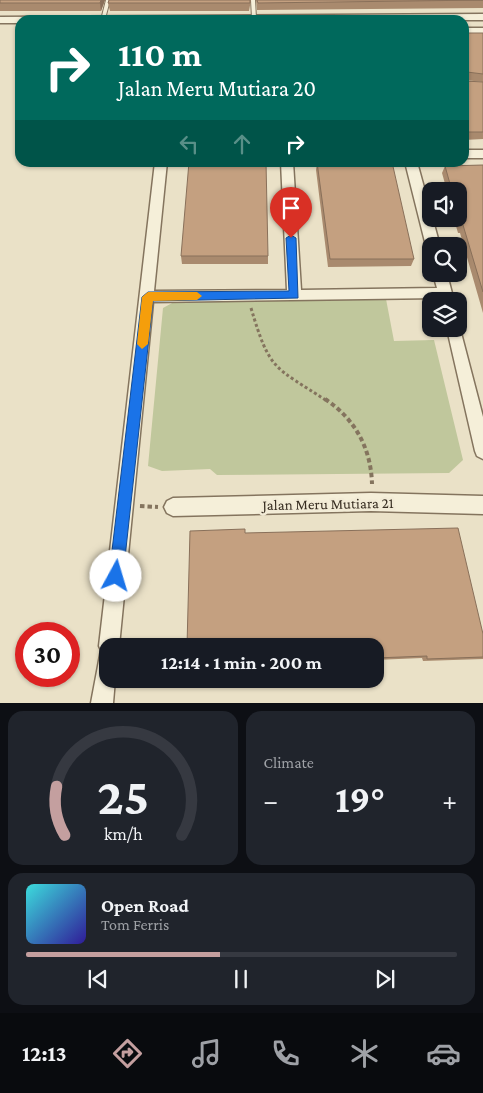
<!DOCTYPE html>
<meta charset="utf-8">
<style>
:root{--surface:#171b24;--page:#20242c;--text:#f1f3f6;--muted:#9ea1a6;--line:#363941;--accent:#c49f9f}
body{margin:0;font-family:"Crimson Pro",serif;background:var(--page);color:var(--text);height:100vh;display:flex;flex-direction:column;font-size:19px;white-space:nowrap}
*{box-sizing:border-box;margin:0}
p{font-size:16px;color:var(--muted)}
.icon{flex:none;width:28px;height:28px;fill:none;stroke:currentColor;stroke-width:2;stroke-linecap:round;stroke-linejoin:round}
.map{position:relative;height:703px;overflow:hidden}
.drawer{display:flex;flex-direction:column;gap:8px;padding:8px;background:#0d0f14;flex:1}
.drawer>*{flex:none}
.banner{position:absolute;left:15px;top:15px;width:454px;height:152px;border-radius:15px;box-shadow:0 1px 4px #0004;background:#00695c;color:#fff;overflow:hidden}
.buttons{position:absolute;left:422px;top:182px;display:grid;gap:10px}
.buttons a{display:grid;place-items:center;width:45px;height:45px;border-radius:10px;background:var(--surface);box-shadow:0 1px 4px #0004;font-size:25px}
.speed{position:absolute;left:15px;top:622px;display:flex;gap:10px;font-size:25px;font-weight:700;text-align:center}
.speed>*{display:grid;place-content:center;width:65px;height:65px;border-radius:50%;background:var(--surface);box-shadow:0 1px 4px #0004;line-height:1}
.speed .limit{border:8px solid #d22;background:#fff;color:#111}
.pin{position:absolute;display:grid;place-items:center;width:42px;height:42px;color:#fff;margin:-51px -21px;border-radius:50% 50% 50% 0;rotate:-45deg;box-shadow:0 0 5px #0007}
.pin .icon{rotate:45deg}
.me{position:absolute;width:55px;margin:-28px;rotate:6deg;stroke-linejoin:round;filter:drop-shadow(0 0 4px #0008)}
.turn{display:flex;align-items:center;gap:18px;height:105px;padding:0 20px;font-size:22px}
.turn .icon{width:65px;height:65px;stroke-width:2.5}
.turn b{display:block;font-size:35px;line-height:42px}
.lanes{display:flex;align-items:center;height:48px;padding:0 20px;background:#0003;justify-content:center;gap:25px;direction:ltr}
.lanes .off{opacity:.35}
.big{font-size:38px;font-weight:700;line-height:1.1}
.drawer .card{flex:1;display:flex;flex-direction:column;justify-content:center;gap:8px;min-width:0;padding:0 18px;border-radius:15px;background:var(--page)}
.drawer .dial{align-items:center;gap:0}
.dial svg{height:130px;overflow:visible;fill:none;stroke:var(--line);stroke-width:7;stroke-linecap:round;text-anchor:middle}
.dial text{fill:var(--text);stroke:none}
.song{display:flex;align-items:center;gap:15px}
.cover{width:60px;height:60px;border-radius:8px;background:linear-gradient(135deg,hsl(180 70% 55%),hsl(250 70% 35%))}
.played{height:5px;border-radius:2px;background:linear-gradient(90deg,var(--accent) 45%,var(--line) 45%)}
.keys{display:flex;justify-content:space-around;direction:ltr}
.heat{display:flex;justify-content:space-between;align-items:center;font-size:28px;direction:ltr}
.drawer .tiles{flex:1;display:grid;gap:8px;grid-template-columns:1fr 1fr}
.card:last-child{grid-column:span 2}
.trip{position:absolute;left:99px;top:638px;width:285px;height:50px;border-radius:15px;background:var(--surface);box-shadow:0 1px 4px #0004;font-weight:700;line-height:50px;text-align:center}
.menu{display:flex;height:80px;justify-content:space-around;align-items:center;background:#090b0e;color:var(--muted)}
.menu .icon{width:35px;height:35px}
.menu .current{color:var(--accent)}
.menu b{font-size:22px;color:var(--text)}
.map>svg:first-child{display:block}
</style>
<div class="map">
<svg width="483" height="703" viewBox="0 0 483 703">
<rect width="100%" height="100%" fill="#eae1c7"/>
<path fill="#c0c79c" d="M386,299L394,341L434,340L463,460L449,473L217,475L210,469L162,471L148,466L163,308L174,302Z"/>
<g fill="none" stroke-linecap="round" stroke-linejoin="round">
<g stroke="#84745e" stroke-width="2">
<path id="service" d="M106,0H110L105,19L101,20Z
M251,0H255L256,18L254,19L252,18Z"/>
</g>
<g stroke="#84745e" stroke-width="3">
<path id="minor" d="M483,14V20H20V23H0V17Z
M464,28H483V34H464Z
M464,150H483V158H464Z
M155,162H167L154,291L287,290L281,162H293L301,290L437,288L433,274H447L454,301H440L439,298L153,302L119,646H108V679H115L113,703H91L101,650L99,646Z
M405,162H417L440,246H431V250L426,246Z
M459,325L483,417V459L477,456L475,451L447,329H459Z
M371,493L483,496V514L371,511L173,516L167,513L164,507L167,501L173,498Z"/>
</g>
<path stroke="#84745e" stroke-width="3" stroke-dasharray="3 2.5" stroke-linecap="butt" d="M251,308C270,372 274,366 327,401"/>
<path stroke="#84745e" stroke-width="4" stroke-dasharray="4.5 3" stroke-linecap="butt" d="M325,399C355,419 371,448 372,484
M140,506L158,507"/>
<use href="#service" fill="#f5efd9" fill-rule="evenodd"/>
<use href="#minor" fill="#f5efd9" fill-rule="evenodd"/>
</g>
<path fill="#a98a6e" d="M0,0H105L101,11H0Z
M109,0H251L249,11H110L108,3Z
M256,0H483V8L257,10Z
M464,33H483V82L465,80V81L483,82V139L464,140Z
M317,162L414,259L411,266L328,267L316,170Z
M483,165V313L460,233H458L454,219H459V191H447L442,173L445,166Z
M181,256H268V264H182Z
M245,533L483,634V659L423,661L422,658L375,660V646Z"/>
<path fill="#89705a" d="M101,0H105L101,11L100,3Z"/>
<path fill="#c4a080" stroke="#89705a" d="M0,0H101L100,3H0Z
M109,0H250V3H108Z
M257,0H483L258,3Z
M464,33H483V74L467,72L465,81L483,82V132H464Z
M189,162H266L268,256H181Z
M317,162H392L414,259H330Z
M483,165V292L463,225H461L459,215V191H452L445,166Z
M458,528L483,634V657L427,659V656L375,658V646H187L190,531L245,529V533Z"/>
<path fill="#1a73e8" stroke="#114b97" d="M291,235L296,238L298,298L153,301L123,576L121,581L116,583L111,581L109,576L142,297L148,292L289,291L286,238Z"/>
<path fill="#f59e0b" d="M148,292H197L202,296L197,300L153,301L148,344L142,349L137,344L142,297Z"/>
<g text-anchor="middle" dominant-baseline="central" stroke-width="5" stroke-linejoin="round" paint-order="stroke">
<g font-size="15" fill="#362c20" stroke="#f2ebd6">
<text transform="translate(328 504) rotate(-1)">Jalan Meru Mutiara 21</text>
</g>
</g>
</svg>
<div class="buttons">
<a><svg class="icon" aria-label="sound" viewBox="0 0 24 24"><path d="M4 9h4l5-4v14l-5-4H4zM17 9q2 3 0 6"/></svg></a>
<a><svg class="icon" aria-label="search" viewBox="0 0 24 24"><circle cx="10" cy="10" r="6"/><path d="M15 15l6 6"/></svg></a>
<a><svg class="icon" aria-label="layers" viewBox="0 0 24 24"><path d="M12 4l9 5-9 5-9-5zM3 14l9 5 9-5"/></svg></a>
</div>
<div class="speed"><div class="limit">30</div></div>
<div class="pin" style="left:291px;top:238px;background:#d93025"><svg class="icon" aria-label="arrive" viewBox="0 0 24 24"><path d="M6 21V4h12l-3 4 3 4H6"/></svg></div>
<svg class="me" style="left:116px;top:576px" viewBox="-20 -20 40 40"><circle r="19" fill="#fff"/><path d="M0-13L10 11 0 6-10 11z" fill="#1a73e8"/></svg>
<div class="trip">12:14 · 1 min · 200 m</div>
<div class="banner">
<div class="turn"><svg class="icon" aria-label="right" viewBox="0 0 24 24"><path d="M7 20v-9h11M14 6l5 5-5 5"/></svg><div><b>110 m</b>Jalan Meru Mutiara 20</div></div>
<div class="lanes"><svg class="icon off" aria-label="left" viewBox="0 0 24 24"><path d="M17 20v-9H6M10 6l-5 5 5 5"/></svg><svg class="icon off" aria-label="ahead" viewBox="0 0 24 24"><path d="M12 20V5M6 11l6-6 6 6"/></svg><svg class="icon" aria-label="right" viewBox="0 0 24 24"><path d="M7 20v-9h11M14 6l5 5-5 5"/></svg></div>
</div>
</div>
<section class="drawer">
<div class="tiles">
<div class="card dial"><svg viewBox="0 0 100 80">
<path d="M14 69A42 42 0 1 1 86 69"/>
<path d="M14 69A42 42 0 0 1 9 39" stroke="#c49f9f"/>
<text x="50" y="56" font-size="32" font-weight="700">25</text>
<text x="50" y="72" font-size="11">km/h</text>
</svg></div>
<div class="card"><p>Climate</p>
<div class="heat"><a>−</a><b class="big">19°</b><a>+</a></div>
</div>
<div class="card">
<div class="song"><i class="cover"></i><div><b>Open Road</b><p>Tom Ferris</p></div></div>
<div class="played"></div>
<div class="keys"><svg class="icon" aria-label="previous" viewBox="0 0 24 24"><path d="M18 5L8 12l10 7zM5 5v14"/></svg><svg class="icon" aria-label="pause" viewBox="0 0 24 24"><path d="M8 5v14M16 5v14"/></svg><svg class="icon" aria-label="next" viewBox="0 0 24 24"><path d="M6 5l10 7-10 7zM19 5v14"/></svg></div>
</div>
</div>
</section>
<nav class="menu">
<b>12:13</b>
<svg class="icon current" aria-label="directions" viewBox="0 0 24 24"><path d="M12 3l9 9-9 9-9-9zM9 14v-3h6M13 9l2 2-2 2"/></svg>
<svg class="icon" aria-label="music" viewBox="0 0 24 24"><path d="M9 18V5l10-2v13"/><circle cx="6" cy="18" r="3"/><circle cx="16" cy="16" r="3"/></svg>
<svg class="icon" aria-label="phone" viewBox="0 0 24 24"><path d="M5 4h4l2 5-3 2q2 4 5 5l2-3 5 2v4C11 20 4 13 5 4z"/></svg>
<svg class="icon" aria-label="climate" viewBox="0 0 24 24"><path d="M12 3v18M4 7l16 10M4 17L20 7"/></svg>
<svg class="icon" aria-label="car" viewBox="0 0 24 24"><path d="M5 17H2v-5l4-1 3-4h7l3 4 3 1v5h-3M9 17h6M6 11h13"/><circle cx="7" cy="17" r="2"/><circle cx="17" cy="17" r="2"/></svg>
</nav>
